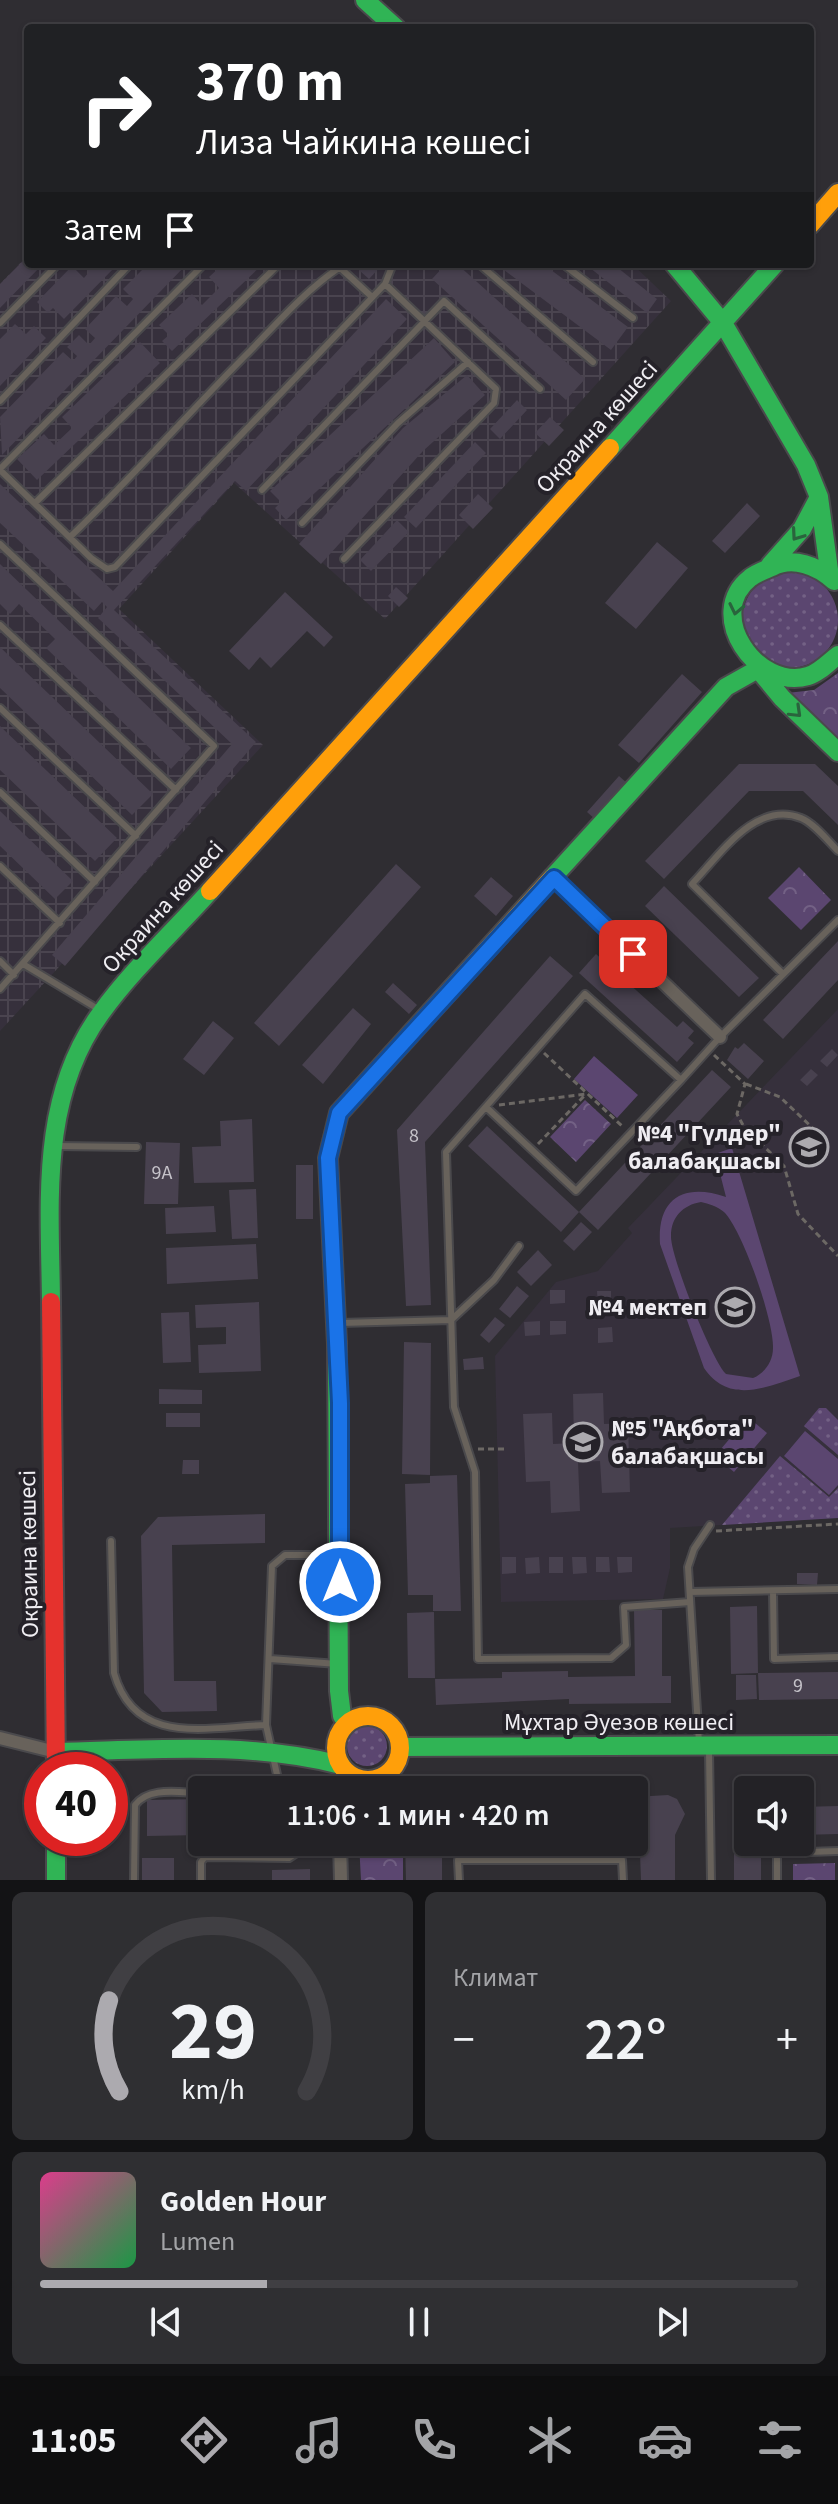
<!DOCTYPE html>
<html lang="ru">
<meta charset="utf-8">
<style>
:root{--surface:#232226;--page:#2f2f32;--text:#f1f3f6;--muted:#a3a4a7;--line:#403f43;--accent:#acaaaf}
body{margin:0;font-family:"Source Sans 3",sans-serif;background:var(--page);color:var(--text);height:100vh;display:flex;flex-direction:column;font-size:30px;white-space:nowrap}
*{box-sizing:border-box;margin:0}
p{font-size:26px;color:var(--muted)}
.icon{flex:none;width:44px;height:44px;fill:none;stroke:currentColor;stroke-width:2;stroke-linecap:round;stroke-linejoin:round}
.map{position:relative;height:1880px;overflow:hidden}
.drawer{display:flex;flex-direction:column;gap:12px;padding:12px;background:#131315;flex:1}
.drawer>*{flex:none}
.guide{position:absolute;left:24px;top:24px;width:790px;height:244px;border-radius:8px;box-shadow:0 2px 6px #0004,0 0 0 2px var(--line);background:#202124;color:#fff;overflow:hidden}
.buttons{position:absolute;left:734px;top:1776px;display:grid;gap:16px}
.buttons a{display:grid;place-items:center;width:80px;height:80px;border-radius:8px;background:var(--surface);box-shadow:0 2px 6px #0004,0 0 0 2px var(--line);font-size:40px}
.speed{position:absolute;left:24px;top:1752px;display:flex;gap:16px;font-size:40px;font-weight:700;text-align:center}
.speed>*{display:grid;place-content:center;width:104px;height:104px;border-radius:50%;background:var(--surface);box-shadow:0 2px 6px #0004,0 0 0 2px var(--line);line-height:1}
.speed .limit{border:12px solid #d22;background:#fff;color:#111}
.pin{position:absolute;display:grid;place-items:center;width:68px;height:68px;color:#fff;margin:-34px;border-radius:16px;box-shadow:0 4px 12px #0006}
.me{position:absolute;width:88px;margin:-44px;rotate:0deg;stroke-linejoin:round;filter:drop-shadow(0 0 6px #0008)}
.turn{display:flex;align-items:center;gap:28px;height:168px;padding:0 40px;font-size:36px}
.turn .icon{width:104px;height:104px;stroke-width:2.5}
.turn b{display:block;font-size:56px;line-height:68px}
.then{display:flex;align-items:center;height:76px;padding:0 40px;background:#0003;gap:16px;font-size:30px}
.big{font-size:60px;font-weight:600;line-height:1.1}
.drawer .card{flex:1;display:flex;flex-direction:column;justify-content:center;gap:12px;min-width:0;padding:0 28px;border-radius:12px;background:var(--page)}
.drawer .dial{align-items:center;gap:0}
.dial svg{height:208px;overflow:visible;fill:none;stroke:var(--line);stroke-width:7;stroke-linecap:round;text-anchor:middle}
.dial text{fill:var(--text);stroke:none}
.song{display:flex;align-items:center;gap:24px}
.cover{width:96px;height:96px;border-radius:12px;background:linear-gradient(135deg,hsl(330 70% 55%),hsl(140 70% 35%))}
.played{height:8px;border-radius:4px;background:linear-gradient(90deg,var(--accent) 30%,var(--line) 30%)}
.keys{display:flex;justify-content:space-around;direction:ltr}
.heat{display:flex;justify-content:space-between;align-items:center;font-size:44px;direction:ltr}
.drawer .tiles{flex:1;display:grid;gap:12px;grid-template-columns:1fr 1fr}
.card:last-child{grid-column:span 2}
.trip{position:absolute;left:188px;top:1776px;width:460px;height:80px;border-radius:8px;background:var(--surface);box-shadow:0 2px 6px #0004,0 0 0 2px var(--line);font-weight:600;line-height:80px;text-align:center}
.dock{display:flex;height:128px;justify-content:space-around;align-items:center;background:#0e0e0f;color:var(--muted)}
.dock .icon{width:56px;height:56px}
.dock .active{color:var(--accent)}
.dock b{font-size:36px;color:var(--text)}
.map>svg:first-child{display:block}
</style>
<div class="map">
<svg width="838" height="1880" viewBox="0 0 838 1880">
<defs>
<pattern id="industrial-grid" width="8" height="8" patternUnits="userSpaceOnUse" patternTransform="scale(2)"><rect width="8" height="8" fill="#36303c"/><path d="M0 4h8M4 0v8" fill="none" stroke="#4a444f"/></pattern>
<pattern id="grass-dots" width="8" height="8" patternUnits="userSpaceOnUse" patternTransform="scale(2)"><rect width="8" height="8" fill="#5b4670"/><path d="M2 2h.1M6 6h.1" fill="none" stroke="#736185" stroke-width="1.8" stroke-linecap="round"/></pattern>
<pattern id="forest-crowns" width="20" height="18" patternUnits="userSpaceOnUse" patternTransform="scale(2)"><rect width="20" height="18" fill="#5b4670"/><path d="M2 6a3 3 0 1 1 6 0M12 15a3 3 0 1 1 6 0" fill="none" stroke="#736185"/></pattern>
</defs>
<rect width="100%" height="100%" fill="#2f2d32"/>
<path fill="#36303c" d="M838,1009V1518L670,1528V1568L663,1599L501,1602L495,1356L556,1282L598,1271L632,1233L628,1228Z"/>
<path fill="url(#industrial-grid)" d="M28,255V264H632L671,301L385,619L234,483L119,609L263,745L0,1031V284Z"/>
<path fill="url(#grass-dots)" d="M742 620a48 48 0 1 1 96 0a48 48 0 1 1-96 0Z
M819,1408H826L838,1420V1455L804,1426Z
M780,1456L829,1497L838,1488V1518L722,1525Z
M347 1746a20 20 0 1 1 40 0a20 20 0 1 1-40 0Z"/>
<path fill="url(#forest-crowns)" d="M838,673V743L787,693L814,690Z
M799,867L831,900L801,930L768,898Z
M585,1100L611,1124L576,1162L550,1137Z
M359,1842H403V1880H361Z
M835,1863V1880H793V1864Z"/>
<path fill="#5b4670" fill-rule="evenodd" d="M594,1056L638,1095L617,1118L574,1079Z
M732,1148L800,1376C767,1387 729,1405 704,1368L660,1244C657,1197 685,1183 726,1197L715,1154ZM701,1202C709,1204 717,1206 724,1212C743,1231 774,1321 773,1348C773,1361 765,1373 753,1378L726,1374C712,1361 670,1255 671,1236C671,1217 683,1205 701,1202Z
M748,1417L767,1433L734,1472L715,1456Z
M805,1431L838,1459V1485L829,1495L784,1456Z"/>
<path fill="#48414f" d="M28,256V264H43L0,308V284Z
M81,264H118L64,319L53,308L48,313L37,302L72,266L84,278L89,272Z
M148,264H187L2,455L0,417L63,352L73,361L77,356L67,347L79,335L89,345L95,338L85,329L116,296L127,306L133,299L123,289Z
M223,264H263L172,351L162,341L169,335L159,325L192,294L202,305L219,288L209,277Z
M352,264H383L369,279Z
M441,264H457L585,379L566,400L432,279L444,266Z
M496,264H543L628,327L611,350Z
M585,264H613L657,299L647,313Z
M386,299L407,319L246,491L235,481L114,610L256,742L65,966L52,955L232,744L98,618L107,607L102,602L94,611L0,523V484L113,591Z
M15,324L26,334L34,326L46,338L0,386V339Z
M434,338L455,362L286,520L275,508L281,502L270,491Z
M140,342L160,363L37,480L17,459L44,434L54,445L72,428L62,417Z
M467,375L485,395L423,451L321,564L299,544L403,428Z
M517,400L527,410L500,439L490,429Z
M550,417L564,430L549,446L535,433Z
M475,442L486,453L416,528L404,517Z
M478,494L493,508L473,529L459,515Z
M747,503L760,516L725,553L712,541Z
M397,520L409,532L371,571L360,560Z
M657,542L688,568L636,629L605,603Z
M0,564L191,748L171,769L46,648L55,639L19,604L10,614L0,604Z
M396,587L408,598L399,607L388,596Z
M285,592L333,637L324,647L307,631L271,668L260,657L249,670L229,651Z
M0,647L153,794L132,815L0,688Z
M682,674L702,692L639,763L618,745Z
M0,726L117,838L95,861L0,770Z
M739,764H815L838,786V825L803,791H749L664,879L645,861Z
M619,776L628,784L596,820L587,812Z
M0,811L73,881L55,899L0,846Z
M396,864L421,887L279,1046L254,1023Z
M491,877L513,896L496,916L474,896Z
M664,886L759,978L739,997L645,906Z
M838,941V980L783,1039L763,1020Z
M596,954L677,1027L683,1021L694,1031L688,1038L694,1043L677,1062L579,973Z
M550,956L573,976L425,1142L431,1305L406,1306L397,1130Z
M393,983L417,1005L409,1014L385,992Z
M353,1008L371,1024L323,1084L302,1065Z
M213,1021L234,1038L204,1075L183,1059Z
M744,1043L764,1061L748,1079L727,1060L735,1047L738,1049Z
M832,1049L838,1055L827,1067L820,1061Z
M811,1069L818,1075L807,1086L800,1080Z
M712,1070L731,1087L598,1230L579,1212Z
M252,1119L254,1182L194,1183L192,1147L221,1146L220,1121Z
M487,1126L579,1212L561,1232L468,1146Z
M146,1142L180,1143L178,1204H144Z
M296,1165H313V1219H296Z
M256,1189L258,1238L232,1239L229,1190Z
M214,1206L216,1232L166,1234L165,1208Z
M581,1222L592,1232L574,1251L563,1241Z
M256,1244L258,1279L167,1284L166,1248Z
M538,1250L552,1265L531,1286L517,1272Z
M517,1286L529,1296L510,1318L499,1309Z
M550,1290H565V1303L550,1304Z
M597,1291H611V1306H598Z
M259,1302L261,1371L199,1373L198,1345L226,1344V1327L196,1328L195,1305Z
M189,1312L191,1362L163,1363L161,1313Z
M495,1317L505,1325L489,1343L480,1335Z
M540,1321V1335L525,1336L524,1322Z
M550,1321H566V1334L550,1335Z
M612,1327L613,1342L598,1343V1328Z
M404,1342L431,1343L430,1475L402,1474Z
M483,1357L484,1369L464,1370L463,1359Z
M159,1389L202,1390V1404H159Z
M603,1393L604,1424L628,1423L630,1492L602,1493L600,1461L578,1462L580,1511L551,1513L550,1481L526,1482L523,1414L552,1413L553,1444L574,1443L573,1394Z
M166,1413H200V1427H166Z
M183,1460H199V1474H182Z
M457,1475L461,1611H433V1595H408L405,1484L430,1483V1476Z
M265,1514V1543L172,1545L174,1681H216L217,1711L162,1712L144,1693L141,1536L158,1517Z
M502,1557H516V1573L502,1574Z
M539,1557L540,1573L526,1574L525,1558Z
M549,1557H563V1573H549Z
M572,1557H586L587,1573L573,1574Z
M596,1557H609L610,1572H596Z
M617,1557H632V1572L618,1573Z
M797,1573H818L817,1585L797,1584Z
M757,1606L758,1673L731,1674L730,1607Z
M634,1610H662V1676H671V1703L569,1704V1699L436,1705L435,1679L502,1678V1672L568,1671V1677L635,1676Z
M434,1612L435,1678H408L407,1613Z
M838,1672V1699L759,1700L758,1673Z
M736,1675H756L757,1699L736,1700Z
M668,1795L677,1799L685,1814L675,1835V1880H641L639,1827H634V1797Z
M202,1799V1835L147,1836V1800Z
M838,1806V1834L800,1835V1807Z
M734,1837L761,1842V1880H734Z
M405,1842H442V1880H406Z
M142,1858H174V1880H142Z
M310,1869V1880H272V1870Z"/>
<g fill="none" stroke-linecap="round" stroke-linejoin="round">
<g stroke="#4a494c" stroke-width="10">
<path id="lane" d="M336,264L372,297
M479,264L593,362
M563,264L633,318
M0,323L58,264
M0,401L130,264
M0,469L204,264
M0,470L91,558L107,569L115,567L385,284L393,264
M262,490L444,301L540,389
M35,503L279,264
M302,523L398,423L468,362
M70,537C133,477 189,412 250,351C279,321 305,291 340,267
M0,544L214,746L0,989
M344,559L494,403L496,389L385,284
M0,625L176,790
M0,708L136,836
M0,792L95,882
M0,866L60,923
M0,961L14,975
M23,964L98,1009
M783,974L692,884C720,855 755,800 801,818C814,823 828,841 838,851
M681,1080L720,1037L838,920
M486,1107L576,1191L681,1080L585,994L446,1152L454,1407L475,1472L478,1659L611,1658L626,1645L624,1607L690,1602
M56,1146L137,1147
M340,1323L451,1320L494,1280L519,1246
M111,1541L114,1673C135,1747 206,1727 266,1725
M773,1591L774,1659L838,1657
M690,1592L838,1589
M270,1659L338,1664
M699,1743L688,1567L694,1549L710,1525
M709,1750L711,1880
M275,1790L278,1779L266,1725L272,1566L285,1555H336
M134,1880L135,1805C149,1786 180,1793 202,1793
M201,1880V1862L205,1857L289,1858L295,1854L296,1842
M459,1880L458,1860H622L623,1880
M777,1880V1853L838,1851"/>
</g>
<g stroke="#4a494c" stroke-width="16">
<path id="street" d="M554,878L720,1037
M0,1738L56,1752
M340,1842L341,1880"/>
</g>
<g stroke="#4a494c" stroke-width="22">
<path id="fast" d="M365,0L396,28
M674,264L723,323L806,465L819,497L830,577
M610,448L775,264
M770,565L802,529L819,497
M834,581C818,566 793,556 772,567C765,570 756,573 750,578C704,614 757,691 808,676C819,673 829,662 838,655
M552,878L726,687L758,669L782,698L838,752
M51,1302C50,1203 39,1098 101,1013C132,970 174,931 210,891
M337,1344L339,1691L342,1716L347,1722
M400,1747L838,1745
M56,1752C151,1750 248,1741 341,1765
M56,1838V1880"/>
</g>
<g stroke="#4a494c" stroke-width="22">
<path id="slow" d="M810,225L838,193
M210,891L610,448
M337,1344L328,1158L339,1113L552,878
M336 1748a32 32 0 1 1 64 0a32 32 0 1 1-64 0Z"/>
</g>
<g stroke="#4a494c" stroke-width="22">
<path id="jam" d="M51,1302L56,1770"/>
</g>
<path stroke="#6c6864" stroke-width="3" stroke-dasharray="6 4" stroke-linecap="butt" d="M544,1053L623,1127
M714,1055L745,1084L737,1114L744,1127L784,1166L798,1214L838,1256
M746,1084L780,1097L820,1135
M499,1105L587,1094
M538,1144L585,1095
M478,1449H507
M716,1531L838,1524"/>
<use href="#lane" stroke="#68625b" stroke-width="6"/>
<use href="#street" stroke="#68625b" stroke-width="12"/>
<use href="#fast" stroke="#30b455" stroke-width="18"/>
<use href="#slow" stroke="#ff9f0a" stroke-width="18"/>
<use href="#jam" stroke="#e5322d" stroke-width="18"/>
</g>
<defs><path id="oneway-chevron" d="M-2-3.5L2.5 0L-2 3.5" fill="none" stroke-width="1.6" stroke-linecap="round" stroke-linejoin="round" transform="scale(2)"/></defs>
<g stroke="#2a643d">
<use href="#oneway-chevron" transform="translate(797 535) rotate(125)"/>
<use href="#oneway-chevron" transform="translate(736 609) rotate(102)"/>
<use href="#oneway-chevron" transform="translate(796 712) rotate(44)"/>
</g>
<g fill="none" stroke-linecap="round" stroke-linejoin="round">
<g stroke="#114b97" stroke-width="20">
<path id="route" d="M340,1582V1403L328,1158L339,1113L554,878L633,954"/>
</g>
<use href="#route" stroke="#1a73e8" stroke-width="14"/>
</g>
<defs>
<g id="school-ring" transform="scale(2)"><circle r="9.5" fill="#252229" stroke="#acaaaf" stroke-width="1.5"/><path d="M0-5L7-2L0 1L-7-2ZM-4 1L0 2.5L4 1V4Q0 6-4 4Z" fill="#acaaaf"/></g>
</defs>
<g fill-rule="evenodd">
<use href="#school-ring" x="809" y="1147"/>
<use href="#school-ring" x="735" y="1307"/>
<use href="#school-ring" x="583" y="1442"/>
</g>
<g text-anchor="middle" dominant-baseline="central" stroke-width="8" stroke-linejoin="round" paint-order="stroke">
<g font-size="20" fill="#c5c2c9">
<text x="414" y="1136">8</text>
<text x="162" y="1173">9А</text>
<text x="798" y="1686">9</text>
</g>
<g font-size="24" fill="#efedf2" stroke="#252229">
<text transform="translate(597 427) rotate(-48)">Окраина көшесі</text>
<text transform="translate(163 907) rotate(-48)">Окраина көшесі</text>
<text transform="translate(29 1554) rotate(-91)">Окраина көшесі</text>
<text x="619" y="1722">Мұхтар Әуезов көшесі</text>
</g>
<g font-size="24" font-weight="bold" fill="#efedf2" stroke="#252229" text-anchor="end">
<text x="781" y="1133">№4 "Гүлдер"<tspan x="781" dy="28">балабақшасы</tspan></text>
<text x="707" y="1307">№4 мектеп</text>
<text x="611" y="1428" text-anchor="start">№5 "Ақбота"<tspan x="611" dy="28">балабақшасы</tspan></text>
</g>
</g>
</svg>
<div class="buttons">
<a><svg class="icon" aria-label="sound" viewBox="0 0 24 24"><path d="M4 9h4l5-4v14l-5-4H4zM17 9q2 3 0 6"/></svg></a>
</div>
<div class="speed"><div class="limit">40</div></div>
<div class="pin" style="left:633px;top:954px;background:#d93025"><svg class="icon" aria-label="arrive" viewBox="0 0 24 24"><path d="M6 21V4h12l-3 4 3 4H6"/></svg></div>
<svg class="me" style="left:340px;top:1582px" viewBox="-20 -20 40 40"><circle r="17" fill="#1a73e8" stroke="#fff" stroke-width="3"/><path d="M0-11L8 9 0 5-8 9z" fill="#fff"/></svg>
<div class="trip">11:06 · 1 мин · 420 m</div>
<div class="guide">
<div class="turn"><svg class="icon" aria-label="right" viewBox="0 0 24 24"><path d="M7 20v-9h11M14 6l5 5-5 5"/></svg><div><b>370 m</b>Лиза Чайкина көшесі</div></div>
<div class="then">Затем<svg class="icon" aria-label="arrive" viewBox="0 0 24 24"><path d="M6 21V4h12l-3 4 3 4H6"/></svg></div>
</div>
</div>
<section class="drawer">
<div class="tiles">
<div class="card dial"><svg viewBox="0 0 100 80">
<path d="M14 69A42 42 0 1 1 86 69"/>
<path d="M14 69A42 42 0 0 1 10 34" stroke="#acaaaf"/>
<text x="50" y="56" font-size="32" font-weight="700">29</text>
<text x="50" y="72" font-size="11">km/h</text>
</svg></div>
<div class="card"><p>Климат</p>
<div class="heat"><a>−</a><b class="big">22°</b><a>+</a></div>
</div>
<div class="card">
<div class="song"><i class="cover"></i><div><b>Golden Hour</b><p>Lumen</p></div></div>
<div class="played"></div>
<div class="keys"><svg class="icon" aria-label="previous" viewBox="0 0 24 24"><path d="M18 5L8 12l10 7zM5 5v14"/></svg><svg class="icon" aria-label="pause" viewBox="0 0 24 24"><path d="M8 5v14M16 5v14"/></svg><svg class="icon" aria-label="next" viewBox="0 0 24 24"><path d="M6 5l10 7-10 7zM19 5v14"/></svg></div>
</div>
</div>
</section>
<nav class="dock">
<b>11:05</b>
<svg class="icon active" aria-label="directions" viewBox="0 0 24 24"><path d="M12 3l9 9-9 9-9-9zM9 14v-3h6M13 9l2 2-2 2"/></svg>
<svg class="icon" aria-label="music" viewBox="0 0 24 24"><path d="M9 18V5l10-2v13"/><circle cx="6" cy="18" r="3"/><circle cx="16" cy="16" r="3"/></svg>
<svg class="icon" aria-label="phone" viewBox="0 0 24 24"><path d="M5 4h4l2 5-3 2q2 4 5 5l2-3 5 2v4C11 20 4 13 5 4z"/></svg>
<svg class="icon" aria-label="climate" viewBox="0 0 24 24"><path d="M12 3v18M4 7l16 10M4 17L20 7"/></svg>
<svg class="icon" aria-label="car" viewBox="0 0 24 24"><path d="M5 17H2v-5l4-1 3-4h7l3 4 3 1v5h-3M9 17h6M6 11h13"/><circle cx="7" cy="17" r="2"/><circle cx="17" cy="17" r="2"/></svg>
<svg class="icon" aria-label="filters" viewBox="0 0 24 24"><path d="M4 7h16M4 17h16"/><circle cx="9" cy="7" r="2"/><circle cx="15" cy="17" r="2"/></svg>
</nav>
